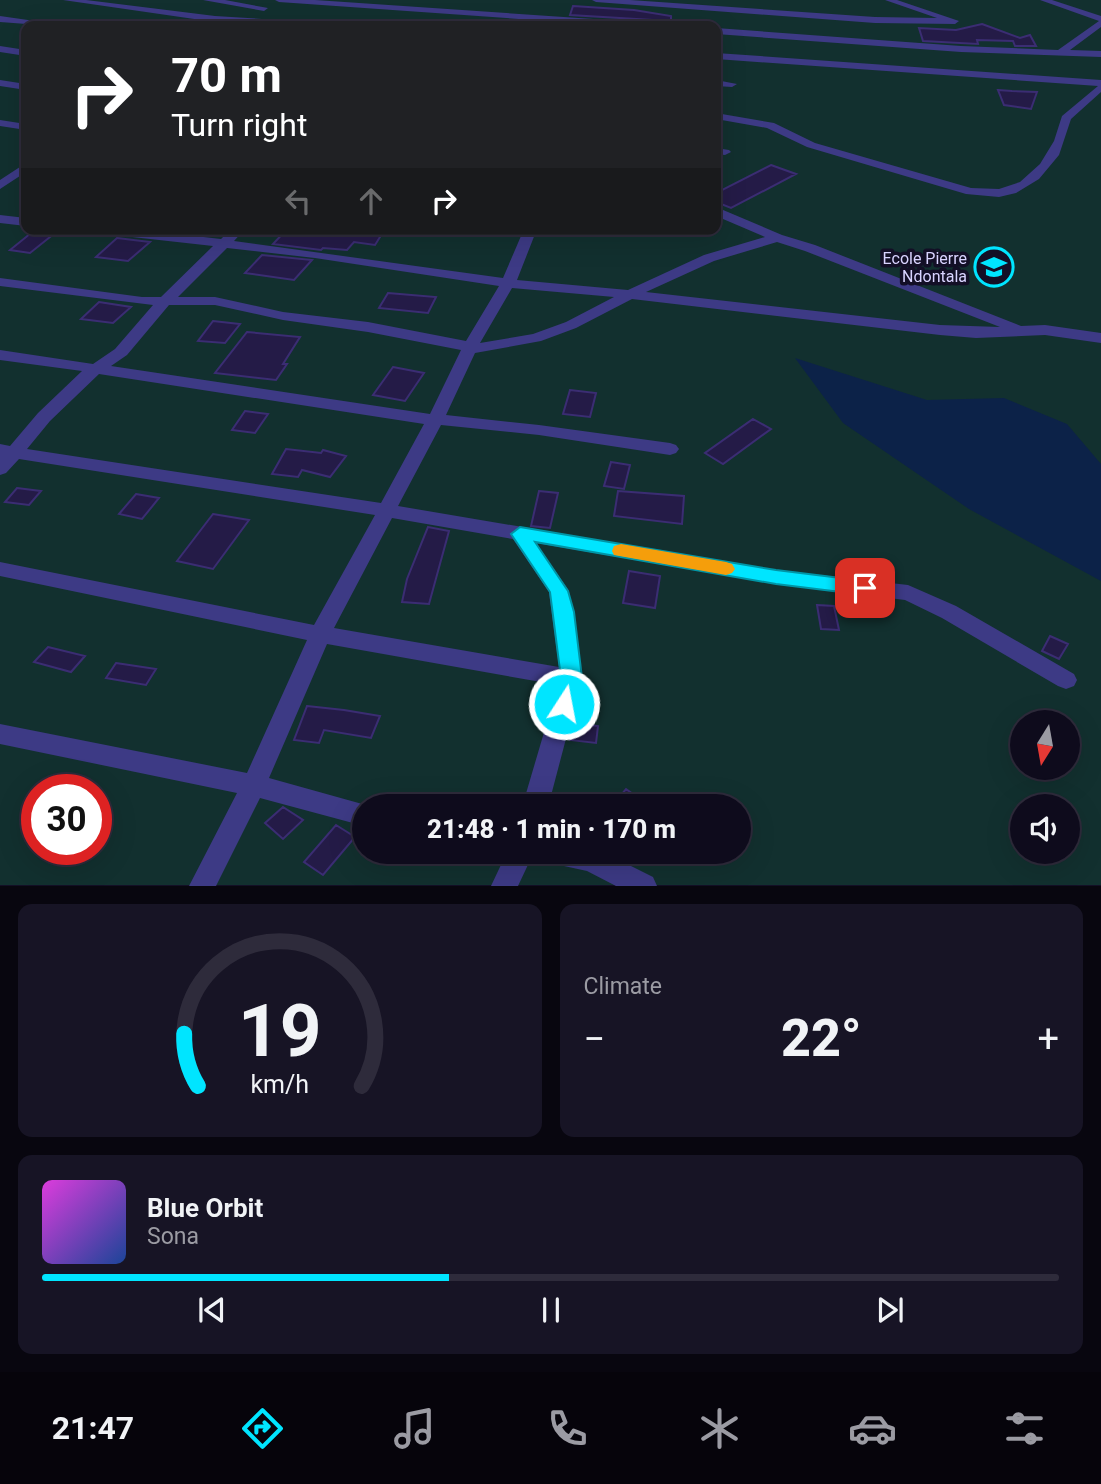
<!DOCTYPE html>
<meta charset="utf-8">
<style>
:root{--surface:#0e0b1c;--page:#171425;--text:#f1f3f6;--muted:#9b9ba3;--line:#2e2b3b;--accent:#00e5ff}
body{margin:0;font-family:Roboto,sans-serif;background:var(--page);color:var(--text);height:100vh;display:flex;flex-direction:column;font-size:26px;white-space:nowrap}
*{box-sizing:border-box;margin:0}
p{font-size:23px;color:var(--muted)}
.icon{flex:none;width:38px;height:38px;fill:none;stroke:currentColor;stroke-width:2;stroke-linecap:round;stroke-linejoin:round}
.map{position:relative;height:886px;overflow:hidden}
.drawer{display:flex;flex-direction:column;gap:18px;padding:18px;background:#08060f;flex:1}
.drawer>*{flex:none}
.guide{position:absolute;left:21px;top:21px;width:700px;height:214px;border-radius:14px;box-shadow:0 7px 28px #0002,0 0 0 2px var(--line);background:#202124;color:#fff;overflow:hidden}
.needle{width:46px;rotate:191deg}
.buttons{position:absolute;left:1010px;top:710px;display:grid;gap:14px}
.buttons a{display:grid;place-items:center;width:70px;height:70px;border-radius:50%;background:var(--surface);box-shadow:0 7px 28px #0002,0 0 0 2px var(--line);font-size:35px}
.speed{position:absolute;left:21px;top:774px;display:flex;gap:14px;font-size:35px;font-weight:700;text-align:center}
.speed>*{display:grid;place-content:center;width:91px;height:91px;border-radius:50%;background:var(--surface);box-shadow:0 7px 28px #0002,0 0 0 2px var(--line);line-height:1}
.speed .limit{border:10px solid #d22;background:#fff;color:#111}
.pin{position:absolute;display:grid;place-items:center;width:60px;height:60px;color:#fff;margin:-30px;border-radius:14px;box-shadow:0 4px 10px #0006}
.me{position:absolute;width:77px;margin:-38px;rotate:11deg;stroke-linejoin:round;filter:drop-shadow(0 0 5px #0008)}
.turn{display:flex;align-items:center;gap:24px;height:147px;padding:0 35px;font-size:32px}
.turn .icon{width:91px;height:91px;stroke-width:2.5}
.turn b{display:block;font-size:49px;line-height:60px}
.lanes{display:flex;align-items:center;height:66px;padding:0 35px;background:#0003;justify-content:center;gap:35px;direction:ltr}
.lanes .off{opacity:.35}
.big{font-size:52px;font-weight:800;line-height:1.1}
.drawer .widget{flex:1;display:flex;flex-direction:column;justify-content:center;gap:10px;min-width:0;padding:0 24px;border-radius:14px;background:var(--page)}
.drawer .dial{align-items:center;gap:0}
.dial svg{height:182px;overflow:visible;fill:none;stroke:var(--line);stroke-width:7;stroke-linecap:round;text-anchor:middle}
.dial text{fill:var(--text);stroke:none}
.song{display:flex;align-items:center;gap:21px}
.cover{width:84px;height:84px;border-radius:10px;background:linear-gradient(135deg,hsl(300 70% 55%),hsl(220 70% 35%))}
.played{height:7px;border-radius:4px;background:linear-gradient(90deg,var(--accent) 40%,var(--line) 40%)}
.keys{display:flex;justify-content:space-around;direction:ltr}
.heat{display:flex;justify-content:space-between;align-items:center;font-size:38px;direction:ltr}
.drawer .tiles{flex:1;display:grid;gap:18px;grid-template-columns:1fr 1fr}
.widget:last-child{grid-column:span 2}
.trip{position:absolute;left:352px;top:794px;width:399px;height:70px;border-radius:35px;background:var(--surface);box-shadow:0 7px 28px #0002,0 0 0 2px var(--line);font-weight:800;line-height:70px;text-align:center}
.menu{display:flex;height:112px;justify-content:space-around;align-items:center;background:#06040b;color:var(--muted)}
.menu .icon{width:49px;height:49px}
.menu .selected{color:var(--accent)}
.menu b{font-size:32px;color:var(--text)}
.map>svg:first-child{display:block}
</style>
<div class="map">
<svg width="1101" height="886" viewBox="0 0 1101 886">
<rect width="100%" height="100%" fill="#130f26"/>
<path fill="#12302f" fill-rule="evenodd" d="M0,0H1101V885H0ZM26,26H716V229H26ZM1022,723H1068V768H1022ZM37,789H96V849H37ZM364,807H738V852H364ZM1022,807H1068V852H1022Z"/>
<path fill="#0c2248" d="M795,358L927,400L1004,398L1067,424L1101,464V581L969,509L843,423Z"/>
<path fill="#241b47" stroke="#3b2d73" stroke-width="2" d="M573,6L634,10L671,16V26H659L653,20L570,15Z
M982,24L1020,38L1030,35L1036,46H1015L1013,41L977,40L978,44L923,41L919,28L956,30Z
M998,90L1012,91L1037,92L1031,109L1004,105Z
M771,165L796,174L731,208L716,202V193Z
M36,229H60L30,253L10,250Z
M287,229H385L375,245L354,242L347,250L323,248L321,250L273,244Z
M117,238L150,242L128,261L96,257Z
M262,255L312,260L294,280L245,273Z
M388,293L436,297L428,313L379,308Z
M99,302L131,307L113,323L81,319Z
M213,321L240,324L225,343L198,341Z
M247,332L300,337L283,364H287L276,380L215,373Z
M393,367L424,373L405,401L373,395Z
M570,390L596,393L590,417L563,414Z
M245,411L268,414L255,433L232,430Z
M753,419L771,429L723,464L705,453Z
M286,449L321,453L323,450L346,456L330,477L302,470L298,477L272,474Z
M611,462L630,465L624,489L604,486Z
M17,488L41,491L29,505L5,502Z
M539,491L558,493L550,528L531,526Z
M618,491L684,496L682,524L614,516Z
M136,494L159,498L142,519L119,514Z
M213,514L249,520L213,569L177,561Z
M428,527L449,531L429,604L402,602L407,579Z
M629,571L660,576L655,608L623,603Z
M817,605L834,606L839,630L821,629Z
M1050,636L1068,644L1059,659L1042,651Z
M48,647L85,656L71,672L34,662Z
M116,663L156,669L146,685L106,678Z
M307,706L344,710L380,716L371,738L324,730L319,743L294,740Z
M573,723L598,726L596,743L570,740Z
M626,789L651,807H611Z
M283,807L303,820L283,839L265,823Z
M336,825L355,837L323,875L304,862Z"/>
<g fill="none" stroke-linecap="round" stroke-linejoin="round">
<path fill="#3d3a85" fill-rule="evenodd" d="M63,0H86L215,16L325,23L329,26L215,22Z
M203,0H225L268,8L264,11Z
M275,0H315L653,23L657,26H619L279,2Z
M592,0H630L875,17L937,18L885,0H897L959,21L955,24L875,23L596,2Z
M1040,0H1052L1101,16V27L1070,50L1101,51V57L961,52L716,34V28L961,46L1058,50L1099,21Z
M0,16L49,23L53,26L0,22Z
M0,46L26,50V56L0,52Z
M716,53L1101,80V92L1071,119L1059,155L1039,179L1016,193L999,197L966,194L807,147L767,128L716,119V113L774,123L815,143L971,188L999,189L1020,182L1040,164L1054,141L1062,116L1098,86L716,59Z
M0,80L26,84V90L0,86Z
M716,80L737,84L732,87L716,86Z
M0,120L26,124V130L0,126Z
M716,148L729,150L731,152L725,155L716,154Z
M26,163V172L0,189V180Z
M716,207L782,235L815,245L1021,326L1045,325L1101,333V343L1045,335L976,338L940,335L632,299L576,328L541,341L475,353L446,415L539,425L670,443L676,445L679,449L676,453L670,455L539,435L441,425L398,506L776,570L908,585L956,606L1074,674L1077,680L1074,686L1066,689L1058,686L942,618L905,600L776,584L536,543L569,591L582,678L548,807H522L558,685L327,644L269,778L373,807H364V826L260,798L216,886H189L237,793L0,744V724L247,773L307,640L0,576V562L314,625L375,515L19,459L6,473L0,475V444L10,446L38,413L82,371L0,360V350L93,364L115,349L153,305L0,286V278L142,297H161L213,246L96,233L90,229H133L221,239L231,229H245L234,241L503,278L524,229H537L517,280L628,290L704,255L765,237L716,216ZM777,242L805,251L1000,327L940,325L646,292L714,261ZM227,248L315,258L499,286L466,341L368,322L283,312L215,297H178ZM512,288L614,297L566,322L533,334L480,343ZM169,305H215L283,320L368,332L461,350L430,414L111,366L127,355ZM99,374L424,424L381,503L27,449L50,421ZM392,518L513,539L549,592L559,667L334,628Z
M0,215L26,218V226L0,223Z
M507,852H534L518,886H491Z
M537,852H603L653,877L657,886H616L587,871L541,861Z"/>
</g>
<path fill="#00e5ff" stroke="#0095a6" stroke-width="2" d="M520,527L776,570L865,581L872,583L875,588L872,593L865,595L776,584L535,542L568,591L574,612L582,678L572,710L564,713L557,710L554,704L561,678L550,592L511,534Z"/>
<path fill="#f59e0b" d="M621,544L726,562L732,564L735,569L732,573L726,575L614,555L612,551L614,546Z"/>
<defs>
<g id="school-ring" transform="scale(2.0125)"><circle r="9.5" fill="#130f26" stroke="#00e5ff" stroke-width="1.5"/><path d="M0-5L7-2L0 1L-7-2ZM-4 1L0 2.5L4 1V4Q0 6-4 4Z" fill="#00e5ff"/></g>
</defs>
<g fill-rule="evenodd">
<use href="#school-ring" x="994" y="267"/>
</g>
<g text-anchor="middle" dominant-baseline="central" stroke-width="7" stroke-linejoin="round" paint-order="stroke">
<g font-size="16" fill="#d9d4ff" stroke="#130f26" text-anchor="end">
<text x="967" y="258">Ecole Pierre<tspan x="967" dy="18">Ndontala</tspan></text>
</g>
</g>
</svg>
<div class="buttons">
<a><svg class="needle" viewBox="-14 -14 28 28"><path d="M0-13l5 13h-10z" fill="#e53935"/><path d="M0 13l5-13h-10z" fill="#9b9ba3"/></svg></a>
<a><svg class="icon" aria-label="sound" viewBox="0 0 24 24"><path d="M4 9h4l5-4v14l-5-4H4zM17 9q2 3 0 6"/></svg></a>
</div>
<div class="speed"><div class="limit">30</div></div>
<div class="pin" style="left:865px;top:588px;background:#d93025"><svg class="icon" aria-label="arrive" viewBox="0 0 24 24"><path d="M6 21V4h12l-3 4 3 4H6"/></svg></div>
<svg class="me" style="left:564px;top:704px" viewBox="-20 -20 40 40"><circle r="17" fill="#00e5ff" stroke="#fff" stroke-width="3"/><path d="M0-11L8 9 0 5-8 9z" fill="#fff"/></svg>
<div class="trip">21:48 · 1 min · 170 m</div>
<div class="guide">
<div class="turn"><svg class="icon" aria-label="right" viewBox="0 0 24 24"><path d="M7 20v-9h11M14 6l5 5-5 5"/></svg><div><b>70 m</b>Turn right</div></div>
<div class="lanes"><svg class="icon off" aria-label="left" viewBox="0 0 24 24"><path d="M17 20v-9H6M10 6l-5 5 5 5"/></svg><svg class="icon off" aria-label="ahead" viewBox="0 0 24 24"><path d="M12 20V5M6 11l6-6 6 6"/></svg><svg class="icon" aria-label="right" viewBox="0 0 24 24"><path d="M7 20v-9h11M14 6l5 5-5 5"/></svg></div>
</div>
</div>
<section class="drawer">
<div class="tiles">
<div class="widget dial"><svg viewBox="0 0 100 80">
<path d="M14 69A42 42 0 1 1 86 69"/>
<path d="M14 69A42 42 0 0 1 8 46" stroke="#00e5ff"/>
<text x="50" y="56" font-size="32" font-weight="700">19</text>
<text x="50" y="72" font-size="11">km/h</text>
</svg></div>
<div class="widget"><p>Climate</p>
<div class="heat"><a>−</a><b class="big">22°</b><a>+</a></div>
</div>
<div class="widget">
<div class="song"><i class="cover"></i><div><b>Blue Orbit</b><p>Sona</p></div></div>
<div class="played"></div>
<div class="keys"><svg class="icon" aria-label="previous" viewBox="0 0 24 24"><path d="M18 5L8 12l10 7zM5 5v14"/></svg><svg class="icon" aria-label="pause" viewBox="0 0 24 24"><path d="M8 5v14M16 5v14"/></svg><svg class="icon" aria-label="next" viewBox="0 0 24 24"><path d="M6 5l10 7-10 7zM19 5v14"/></svg></div>
</div>
</div>
</section>
<nav class="menu">
<b>21:47</b>
<svg class="icon selected" aria-label="directions" viewBox="0 0 24 24"><path d="M12 3l9 9-9 9-9-9zM9 14v-3h6M13 9l2 2-2 2"/></svg>
<svg class="icon" aria-label="music" viewBox="0 0 24 24"><path d="M9 18V5l10-2v13"/><circle cx="6" cy="18" r="3"/><circle cx="16" cy="16" r="3"/></svg>
<svg class="icon" aria-label="phone" viewBox="0 0 24 24"><path d="M5 4h4l2 5-3 2q2 4 5 5l2-3 5 2v4C11 20 4 13 5 4z"/></svg>
<svg class="icon" aria-label="climate" viewBox="0 0 24 24"><path d="M12 3v18M4 7l16 10M4 17L20 7"/></svg>
<svg class="icon" aria-label="car" viewBox="0 0 24 24"><path d="M5 17H2v-5l4-1 3-4h7l3 4 3 1v5h-3M9 17h6M6 11h13"/><circle cx="7" cy="17" r="2"/><circle cx="17" cy="17" r="2"/></svg>
<svg class="icon" aria-label="filters" viewBox="0 0 24 24"><path d="M4 7h16M4 17h16"/><circle cx="9" cy="7" r="2"/><circle cx="15" cy="17" r="2"/></svg>
</nav>
